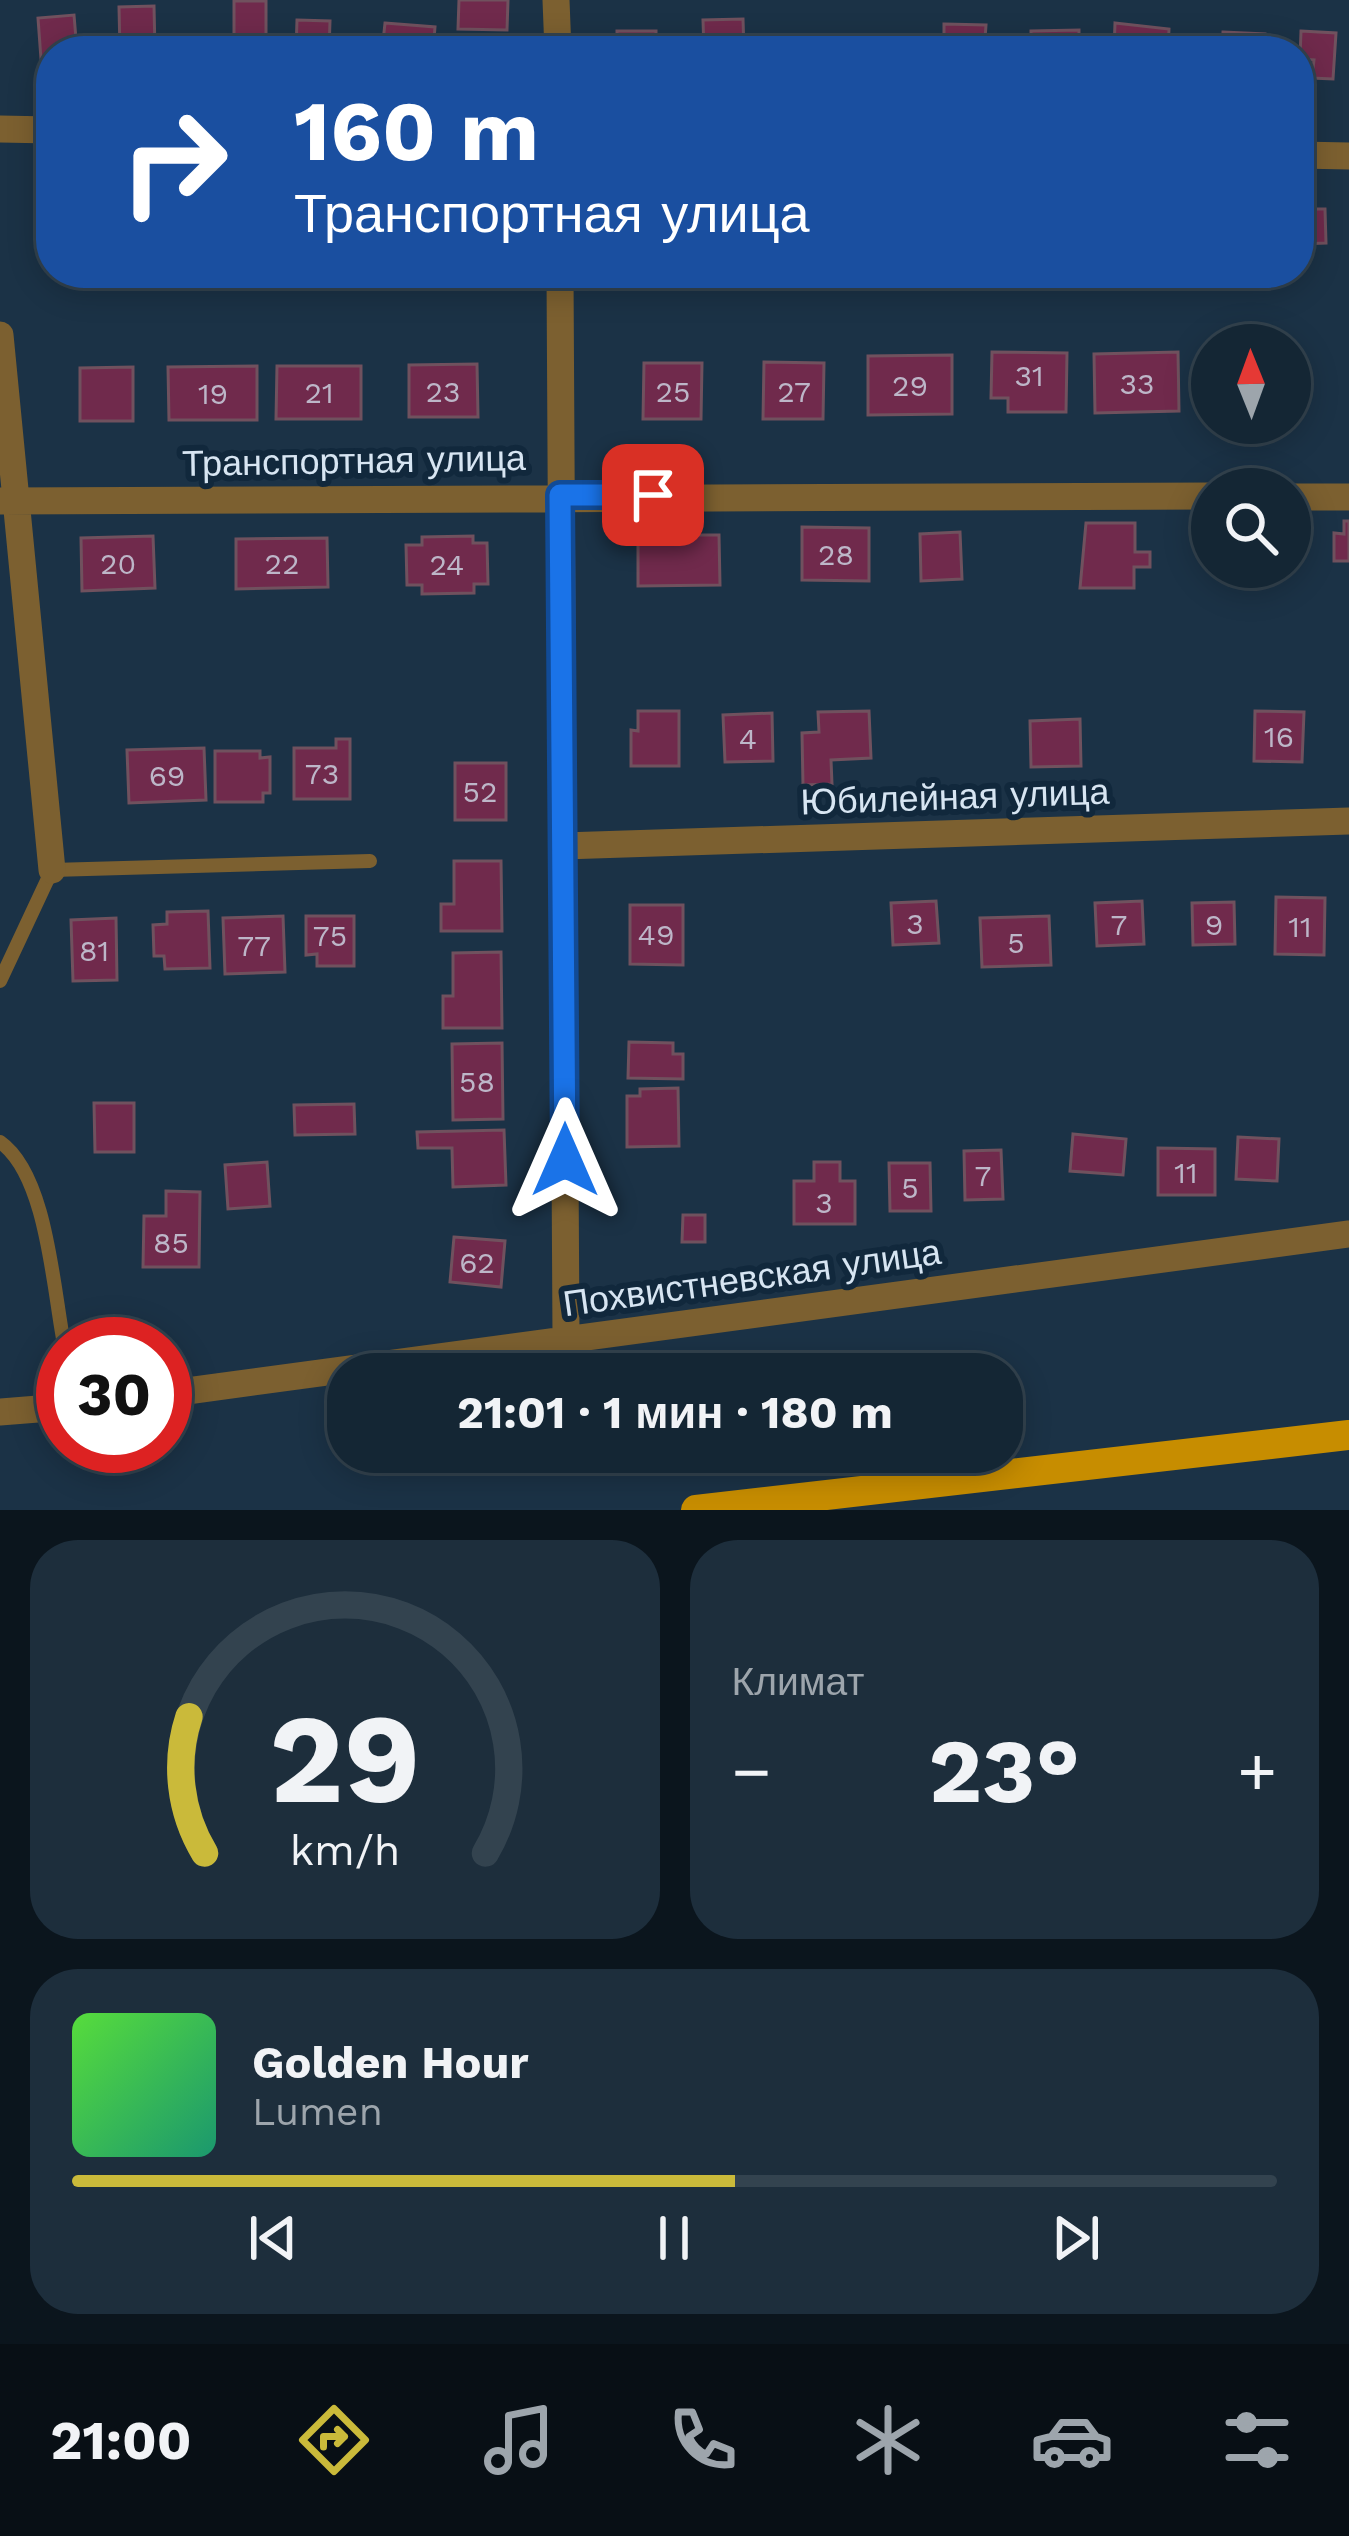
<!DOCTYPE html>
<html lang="ru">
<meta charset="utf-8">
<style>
:root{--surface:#142634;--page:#1d2e3c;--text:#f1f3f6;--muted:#9da5ac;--line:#33434f;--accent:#caba3a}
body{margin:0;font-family:"Work Sans",sans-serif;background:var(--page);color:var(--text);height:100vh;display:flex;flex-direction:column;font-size:45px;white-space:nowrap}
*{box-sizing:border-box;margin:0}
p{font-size:39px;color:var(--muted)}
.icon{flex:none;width:66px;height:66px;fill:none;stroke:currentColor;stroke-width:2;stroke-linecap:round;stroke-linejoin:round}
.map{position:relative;height:1510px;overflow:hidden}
.sheet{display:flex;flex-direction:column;gap:30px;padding:30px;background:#0b151d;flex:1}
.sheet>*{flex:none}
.hud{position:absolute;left:36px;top:36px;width:1278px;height:252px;border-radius:48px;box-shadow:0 6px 30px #0003,0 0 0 3px var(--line);background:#1a4fa0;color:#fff;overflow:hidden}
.needle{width:78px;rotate:359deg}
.tools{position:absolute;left:1191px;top:324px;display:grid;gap:24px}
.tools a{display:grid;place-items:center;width:120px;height:120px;border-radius:50%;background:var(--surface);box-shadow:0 6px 30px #0003,0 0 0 3px var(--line);font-size:60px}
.speed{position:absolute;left:36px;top:1317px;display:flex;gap:24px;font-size:60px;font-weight:700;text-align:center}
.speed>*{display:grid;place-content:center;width:156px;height:156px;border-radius:50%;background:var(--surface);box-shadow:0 6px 30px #0003,0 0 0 3px var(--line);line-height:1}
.speed .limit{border:18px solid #d22;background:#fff;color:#111}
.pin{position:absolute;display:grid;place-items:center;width:102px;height:102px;color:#fff;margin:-51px;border-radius:24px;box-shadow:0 6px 18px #0006}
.me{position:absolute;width:132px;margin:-66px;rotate:0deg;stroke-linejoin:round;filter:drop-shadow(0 0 9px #0008)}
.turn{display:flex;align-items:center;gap:42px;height:252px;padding:0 60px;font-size:54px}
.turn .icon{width:156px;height:156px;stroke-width:2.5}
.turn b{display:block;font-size:84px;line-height:102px}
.big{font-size:90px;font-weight:700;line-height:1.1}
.sheet .tile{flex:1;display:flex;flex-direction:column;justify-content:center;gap:18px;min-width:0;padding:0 42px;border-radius:48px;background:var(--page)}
.sheet .dial{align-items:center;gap:0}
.dial svg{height:312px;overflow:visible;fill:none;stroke:var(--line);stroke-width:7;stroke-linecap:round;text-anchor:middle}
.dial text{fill:var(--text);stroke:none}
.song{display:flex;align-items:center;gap:36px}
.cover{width:144px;height:144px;border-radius:18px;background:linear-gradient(135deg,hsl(110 70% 55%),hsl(160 70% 35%))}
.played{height:12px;border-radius:6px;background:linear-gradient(90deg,var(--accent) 55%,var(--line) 55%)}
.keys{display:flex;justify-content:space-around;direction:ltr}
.heat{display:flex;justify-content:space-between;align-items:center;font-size:66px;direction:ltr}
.sheet .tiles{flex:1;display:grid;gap:30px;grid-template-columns:1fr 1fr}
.tile:last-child{grid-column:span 2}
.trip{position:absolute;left:327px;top:1353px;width:696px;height:120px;border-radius:48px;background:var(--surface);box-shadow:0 6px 30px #0003,0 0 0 3px var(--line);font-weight:700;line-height:120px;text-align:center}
.dock{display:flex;height:192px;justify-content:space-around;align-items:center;background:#080f15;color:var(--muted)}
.dock .icon{width:84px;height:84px}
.dock .selected{color:var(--accent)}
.dock b{font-size:54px;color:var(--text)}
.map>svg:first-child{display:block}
</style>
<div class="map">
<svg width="1349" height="1510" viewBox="0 0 1349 1510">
<rect width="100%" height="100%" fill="#1b3246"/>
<path fill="#702a4c" stroke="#70515e" stroke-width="3" d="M459,0H508L507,30L458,29Z
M234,1H266V51H234Z
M154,6L155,51H120L119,7Z
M74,15L77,51H51V58L41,59L38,18Z
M743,19L744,51H704L703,20Z
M297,20L330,21L329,51H296Z
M385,23L435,27L433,51H382Z
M1115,23L1169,29L1168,51H1114Z
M944,24L986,25L985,39H995L994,51H944Z
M1079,30V51H1031V31Z
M617,31H656V51H617Z
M1301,31L1336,33L1333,79L1312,78L1314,60L1300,59Z
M1223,32L1265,34V51H1222Z
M908,35V51H874V36Z
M782,37H814V51H782Z
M1312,185L1313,209H1325L1326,243L1299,244V186Z
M992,352L1067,353L1066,412H1008V398H991Z
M1178,352L1179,411L1095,413L1094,354Z
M952,355V414L868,415V356Z
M764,362L824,363L823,419H763Z
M644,363H702L701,419H643Z
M477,364L478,417H409V365Z
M257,366V420H169L168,367Z
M277,366H361V419H276Z
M133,367V421H80V368Z
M1344,521H1349V561H1334V533L1344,534Z
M1086,523H1135V552H1150V567H1134V588H1080Z
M802,527L869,528V581L802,580Z
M960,532L962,579L921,581L920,534Z
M651,535H719L720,585L638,586V540H651Z
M153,536L155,588L82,591L81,538Z
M473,536V543H487L488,584H474V593L422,594V585H407L406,545H422V537Z
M327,538L328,587L236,589V539Z
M638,711H679V766H631V730L638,731Z
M869,711L871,758L831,760L832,784L803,785L802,733L819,732L818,712Z
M1255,711L1304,712L1302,762L1254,761Z
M772,713L773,761L725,762L723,715Z
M1080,719L1081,766L1031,767L1030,721Z
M336,739H350V799H294V748H336Z
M204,748L206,800L129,803L127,750Z
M215,751H260V758L270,757V793H263V802H215Z
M455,763H506V820H455Z
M454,861H501L502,931H441V904H454Z
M1276,897L1325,898L1324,955L1275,954Z
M936,901L939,943L893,945L891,903Z
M1142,901L1144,944L1097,946L1095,903Z
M1234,902L1235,944L1193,945L1192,903Z
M630,905H683V965L630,964Z
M208,911L210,968L165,969L164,956H154L153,925L167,924V912Z
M283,916L285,972L225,974L223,918Z
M306,916H354V966H317V954L306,955Z
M1049,916L1051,965L982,967L980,918Z
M116,918L117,980L73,981L71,920Z
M501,952L502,1028H443V996H453V953Z
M629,1042L673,1043V1054H683V1079L628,1078Z
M502,1043L503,1119L453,1120L452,1044Z
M678,1088L679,1146L627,1147V1096H640V1089Z
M94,1103H134V1152H95Z
M354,1104L355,1134L295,1135L294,1105Z
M504,1130L506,1185L453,1187L452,1148H418L417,1132Z
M1073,1134L1126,1139L1123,1175L1070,1171Z
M1238,1137L1279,1139L1277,1181L1236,1179Z
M1158,1148L1215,1149V1195H1158Z
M1001,1150L1003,1199L965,1200L964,1151Z
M267,1162L270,1206L228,1209L225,1165Z
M814,1162H840V1181H855V1224H794V1181H814Z
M889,1163H930L931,1211H890Z
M166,1191L200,1192L199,1267H143L144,1216H166Z
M683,1215H705V1242H682Z
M454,1237L505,1241L501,1287L450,1282Z"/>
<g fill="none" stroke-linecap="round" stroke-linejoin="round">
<path stroke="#7c6030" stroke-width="14" d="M0,981L52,870L370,861
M0,1142C47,1175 53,1288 64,1344"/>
<path stroke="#7c6030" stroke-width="27" d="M556,0L558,51
M0,129L51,130
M1299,155L1349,156
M560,273L566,1339
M0,335L52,870
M1290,497H1349
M0,501L1212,496
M563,846L1349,821
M165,1394L1349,1234
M0,1412L63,1407"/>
<path stroke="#c78d00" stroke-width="30" d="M696,1510L1349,1435"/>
</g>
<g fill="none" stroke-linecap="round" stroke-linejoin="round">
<g stroke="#114b97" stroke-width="30">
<path id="route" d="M565,1160L560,495H653"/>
</g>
<use href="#route" stroke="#1a73e8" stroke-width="21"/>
</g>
<g text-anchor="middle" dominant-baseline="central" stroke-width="12" stroke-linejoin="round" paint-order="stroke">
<g font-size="30" fill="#bdb6c8">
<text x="1029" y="375">31</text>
<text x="1137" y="383">33</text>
<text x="910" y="385">29</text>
<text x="443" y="391">23</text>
<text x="673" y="391">25</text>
<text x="794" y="391">27</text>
<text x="319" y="392">21</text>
<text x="213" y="393">19</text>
<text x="836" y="554">28</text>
<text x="118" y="563">20</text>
<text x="282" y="563">22</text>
<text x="447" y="564">24</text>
<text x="1279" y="736">16</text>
<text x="748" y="738">4</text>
<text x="322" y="773">73</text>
<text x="167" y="775">69</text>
<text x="480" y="791">52</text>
<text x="915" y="923">3</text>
<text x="1119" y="924">7</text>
<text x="1214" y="924">9</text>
<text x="1300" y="926">11</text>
<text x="656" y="934">49</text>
<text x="330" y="935">75</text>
<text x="1016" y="942">5</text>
<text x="254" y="945">77</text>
<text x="94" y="950">81</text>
<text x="477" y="1081">58</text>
<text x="1186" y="1172">11</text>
<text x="983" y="1175">7</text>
<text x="910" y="1187">5</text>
<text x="824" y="1202">3</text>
<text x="171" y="1242">85</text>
<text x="477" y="1262">62</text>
</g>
<g font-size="36" fill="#d7e5f2" stroke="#11283c">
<text transform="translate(354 461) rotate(-1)">Транспортная улица</text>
<text transform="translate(955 797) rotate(-2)">Юбилейная улица</text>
<text transform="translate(752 1278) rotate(-8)">Похвистневская улица</text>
</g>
</g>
</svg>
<div class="tools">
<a><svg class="needle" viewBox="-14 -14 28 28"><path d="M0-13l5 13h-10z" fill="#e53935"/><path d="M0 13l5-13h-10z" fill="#9da5ac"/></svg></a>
<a><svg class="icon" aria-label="search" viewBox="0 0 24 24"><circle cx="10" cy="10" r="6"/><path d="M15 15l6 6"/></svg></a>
</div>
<div class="speed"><div class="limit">30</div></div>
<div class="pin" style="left:653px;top:495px;background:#d93025"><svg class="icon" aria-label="arrive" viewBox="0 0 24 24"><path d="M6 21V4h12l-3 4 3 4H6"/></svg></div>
<svg class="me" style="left:565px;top:1160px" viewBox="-20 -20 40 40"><path d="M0-17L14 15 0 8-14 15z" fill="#1a73e8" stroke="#fff" stroke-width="4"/></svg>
<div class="trip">21:01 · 1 мин · 180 m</div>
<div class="hud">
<div class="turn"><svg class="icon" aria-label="right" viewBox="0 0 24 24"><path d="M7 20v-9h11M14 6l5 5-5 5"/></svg><div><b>160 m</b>Транспортная улица</div></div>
</div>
</div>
<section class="sheet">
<div class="tiles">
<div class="tile dial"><svg viewBox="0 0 100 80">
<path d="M14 69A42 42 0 1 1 86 69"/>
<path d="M14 69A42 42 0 0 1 10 34" stroke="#caba3a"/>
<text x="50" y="56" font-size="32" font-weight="700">29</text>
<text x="50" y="72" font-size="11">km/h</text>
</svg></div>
<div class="tile"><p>Климат</p>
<div class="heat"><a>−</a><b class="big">23°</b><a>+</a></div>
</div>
<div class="tile">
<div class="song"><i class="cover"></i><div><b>Golden Hour</b><p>Lumen</p></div></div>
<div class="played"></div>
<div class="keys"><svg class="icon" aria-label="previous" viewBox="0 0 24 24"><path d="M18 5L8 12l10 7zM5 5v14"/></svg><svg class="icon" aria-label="pause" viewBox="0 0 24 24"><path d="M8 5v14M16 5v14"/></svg><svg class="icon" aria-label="next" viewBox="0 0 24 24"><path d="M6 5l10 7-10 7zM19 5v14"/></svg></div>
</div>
</div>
</section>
<nav class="dock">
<b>21:00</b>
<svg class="icon selected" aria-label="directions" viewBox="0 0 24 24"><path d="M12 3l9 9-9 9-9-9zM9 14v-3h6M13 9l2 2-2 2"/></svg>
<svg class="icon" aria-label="music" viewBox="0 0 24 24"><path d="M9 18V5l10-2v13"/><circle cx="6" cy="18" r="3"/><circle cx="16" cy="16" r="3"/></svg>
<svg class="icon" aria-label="phone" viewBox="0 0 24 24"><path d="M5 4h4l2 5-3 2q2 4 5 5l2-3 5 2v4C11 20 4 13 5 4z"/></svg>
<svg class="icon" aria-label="climate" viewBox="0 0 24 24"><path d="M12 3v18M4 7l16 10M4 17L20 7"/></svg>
<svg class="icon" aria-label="car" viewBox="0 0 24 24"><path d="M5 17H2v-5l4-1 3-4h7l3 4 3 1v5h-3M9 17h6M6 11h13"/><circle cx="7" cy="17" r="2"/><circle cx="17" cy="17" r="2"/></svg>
<svg class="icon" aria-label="filters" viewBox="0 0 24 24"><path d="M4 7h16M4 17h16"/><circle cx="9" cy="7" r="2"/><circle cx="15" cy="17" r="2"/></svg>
</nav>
